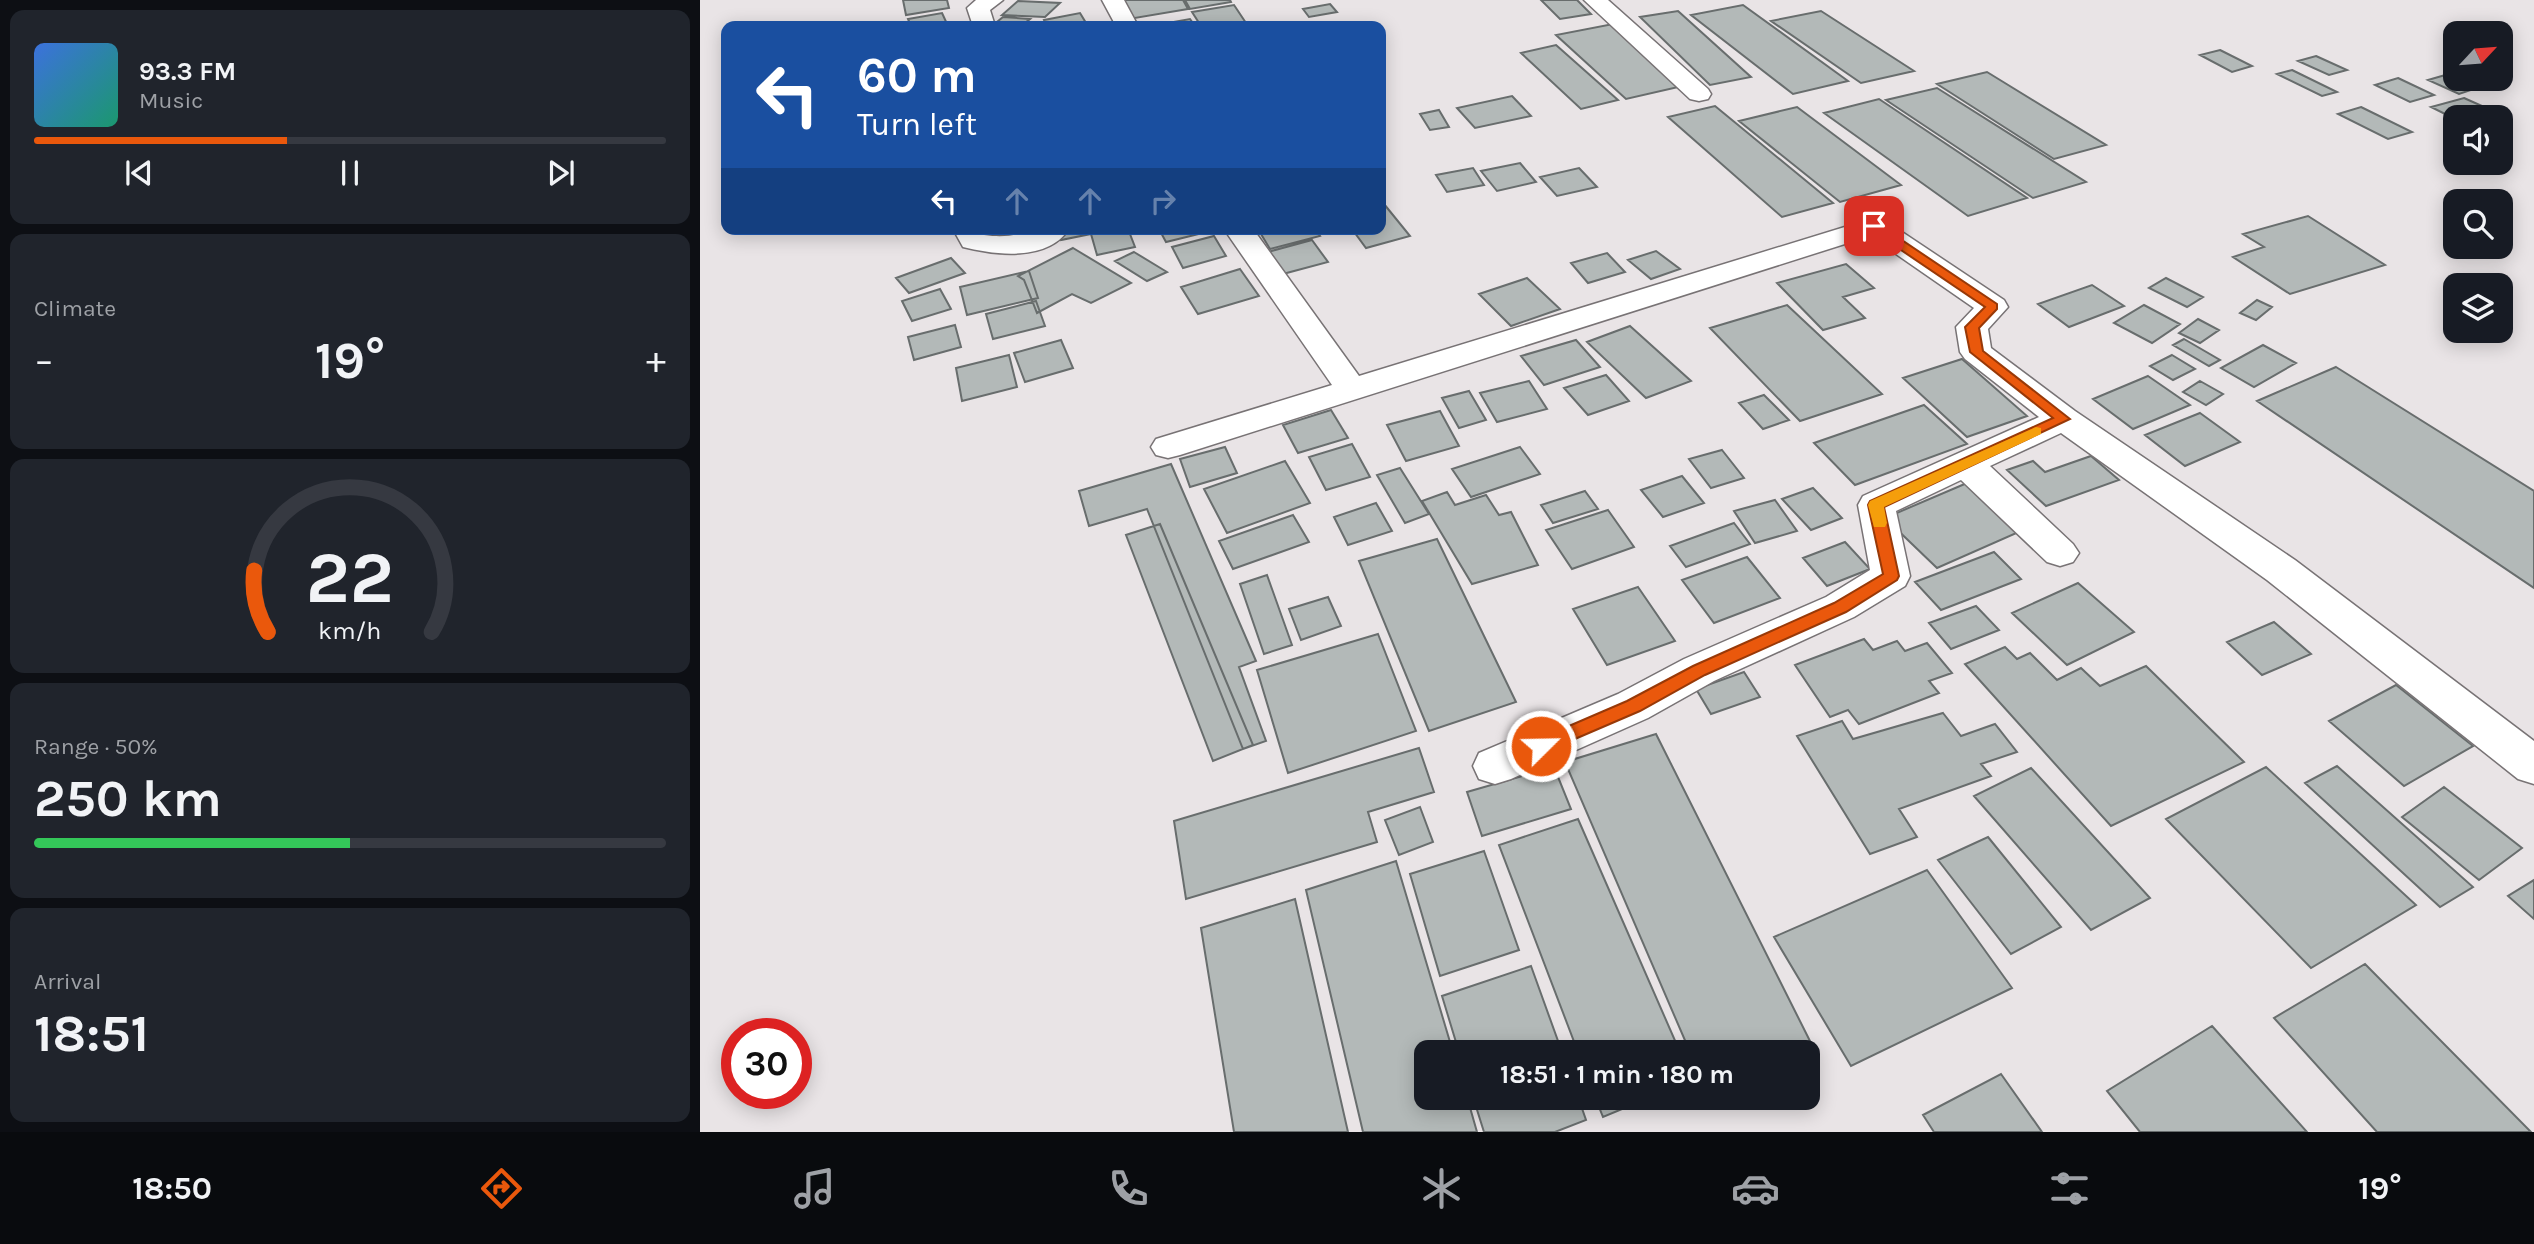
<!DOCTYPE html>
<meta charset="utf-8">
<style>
:root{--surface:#171b24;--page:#20242c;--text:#f1f3f6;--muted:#9ea1a6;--line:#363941;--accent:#ea580c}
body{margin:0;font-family:Karla,sans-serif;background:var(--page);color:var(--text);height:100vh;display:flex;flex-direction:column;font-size:26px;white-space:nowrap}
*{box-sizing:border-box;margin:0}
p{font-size:23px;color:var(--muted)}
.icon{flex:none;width:38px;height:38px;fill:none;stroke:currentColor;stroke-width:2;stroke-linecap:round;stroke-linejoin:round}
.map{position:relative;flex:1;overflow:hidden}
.sheet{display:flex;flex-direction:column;gap:10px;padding:10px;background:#0d0f14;width:700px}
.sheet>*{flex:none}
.guide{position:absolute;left:21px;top:21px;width:665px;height:214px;border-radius:14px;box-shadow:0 4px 18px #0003;background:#1a4fa0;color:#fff;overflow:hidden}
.needle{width:46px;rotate:64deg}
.controls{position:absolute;left:1743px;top:21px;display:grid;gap:14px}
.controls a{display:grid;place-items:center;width:70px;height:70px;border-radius:14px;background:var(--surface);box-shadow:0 4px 18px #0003;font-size:35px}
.speed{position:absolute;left:21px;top:1018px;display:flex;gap:14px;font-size:35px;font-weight:700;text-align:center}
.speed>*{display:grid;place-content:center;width:91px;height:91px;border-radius:50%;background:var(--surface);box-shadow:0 4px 18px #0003;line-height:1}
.speed .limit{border:10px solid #d22;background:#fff;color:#111}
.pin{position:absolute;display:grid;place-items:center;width:60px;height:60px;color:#fff;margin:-30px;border-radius:14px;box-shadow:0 4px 10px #0006}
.me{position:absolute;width:77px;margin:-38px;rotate:67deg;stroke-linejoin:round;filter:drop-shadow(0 0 5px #0008)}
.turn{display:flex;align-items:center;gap:24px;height:147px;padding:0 21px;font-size:32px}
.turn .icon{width:91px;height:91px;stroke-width:2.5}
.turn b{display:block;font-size:49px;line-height:60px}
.lanes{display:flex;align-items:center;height:66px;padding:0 21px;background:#0003;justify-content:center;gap:35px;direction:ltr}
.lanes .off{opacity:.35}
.big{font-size:52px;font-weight:700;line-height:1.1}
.sheet .widget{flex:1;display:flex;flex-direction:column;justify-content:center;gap:10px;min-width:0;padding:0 24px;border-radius:14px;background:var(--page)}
.sheet .dial{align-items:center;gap:0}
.dial svg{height:182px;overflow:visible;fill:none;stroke:var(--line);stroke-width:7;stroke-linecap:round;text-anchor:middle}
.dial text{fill:var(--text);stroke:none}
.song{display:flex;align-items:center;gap:21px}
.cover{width:84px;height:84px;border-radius:10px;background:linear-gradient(135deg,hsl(220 70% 55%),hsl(160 70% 35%))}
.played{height:7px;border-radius:4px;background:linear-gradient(90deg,var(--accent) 40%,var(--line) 40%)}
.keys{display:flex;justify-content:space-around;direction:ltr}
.heat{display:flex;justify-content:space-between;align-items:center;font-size:38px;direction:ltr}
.charge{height:10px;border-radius:5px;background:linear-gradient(90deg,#34c759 50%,var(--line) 0)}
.trip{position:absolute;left:714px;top:1040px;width:406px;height:70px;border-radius:14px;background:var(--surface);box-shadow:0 4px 18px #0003;font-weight:700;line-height:70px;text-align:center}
.menu{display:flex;height:112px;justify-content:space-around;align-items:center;background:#090b0e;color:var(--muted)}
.menu .icon{width:49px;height:49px}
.menu .current{color:var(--accent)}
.menu b{font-size:32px;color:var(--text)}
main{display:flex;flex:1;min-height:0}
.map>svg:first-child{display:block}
</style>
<main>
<section class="sheet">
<div class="widget">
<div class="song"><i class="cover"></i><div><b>93.3 FM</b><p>Music</p></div></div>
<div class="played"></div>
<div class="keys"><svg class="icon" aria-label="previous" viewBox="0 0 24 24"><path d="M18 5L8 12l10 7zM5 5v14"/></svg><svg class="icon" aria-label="pause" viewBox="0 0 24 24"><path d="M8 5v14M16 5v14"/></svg><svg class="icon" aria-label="next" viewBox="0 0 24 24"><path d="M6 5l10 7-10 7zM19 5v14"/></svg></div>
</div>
<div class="widget"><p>Climate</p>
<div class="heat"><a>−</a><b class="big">19°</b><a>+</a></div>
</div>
<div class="widget dial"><svg viewBox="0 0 100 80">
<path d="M14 69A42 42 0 1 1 86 69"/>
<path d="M14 69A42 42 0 0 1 8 42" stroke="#ea580c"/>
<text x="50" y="56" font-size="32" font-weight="700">22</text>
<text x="50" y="72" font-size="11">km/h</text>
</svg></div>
<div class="widget"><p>Range · 50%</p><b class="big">250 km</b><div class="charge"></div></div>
<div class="widget"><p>Arrival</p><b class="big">18:51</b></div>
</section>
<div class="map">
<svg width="1834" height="1132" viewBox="0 0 1834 1132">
<rect width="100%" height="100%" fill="#e9e4e6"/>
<path fill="#b3b9b8" stroke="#686d6d" stroke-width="2" d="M203,0H247L249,8L206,15Z
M420,0H483L488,9L429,19Z
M485,0H530L531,2L490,9Z
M841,0H877L891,14L860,19Z
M318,1L360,3L345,17L302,15Z
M630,4L637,12L609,17L603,9Z
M534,5L548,26H501L492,12Z
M1043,5L1148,81L1093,94L991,15Z
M978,11L1051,77L1010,85L940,17Z
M1121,11L1214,71L1161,83L1071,21Z
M242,13L248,26H211L208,19Z
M380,13L386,23L347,26L344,20Z
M303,17L330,19L321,26H292Z
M490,19L495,26H451Z
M913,24L987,85L926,99L856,35Z
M856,45L918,100L881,109L821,53Z
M1520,50L1552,66L1532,72L1500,55Z
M1616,56L1647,70L1629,75L1598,61Z
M1592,70L1637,92L1622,96L1577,74Z
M1287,72L1406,145L1354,159L1237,84Z
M1752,73L1755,74V79H1766L1783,86L1759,94L1728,80Z
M1698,78L1734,95L1710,102L1675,85Z
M1237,88L1386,182L1333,198L1186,100Z
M812,96L831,116L775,128L757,108Z
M1764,98L1800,114L1789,117L1755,119L1731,107Z
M1179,99L1327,198L1268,216L1124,113Z
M1015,106L1133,203L1082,217L968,117Z
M1097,107L1201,185L1140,202L1039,121Z
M1661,107L1712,132L1688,139L1638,114Z
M739,110L749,127L730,130L720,114Z
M820,163L836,182L797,191L781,171Z
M773,168L784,185L747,192L736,175Z
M879,168L897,187L857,196L840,177Z
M684,204L710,236L666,248L652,229H681V205Z
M1608,216L1685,265L1590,294L1533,257L1564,247L1543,234Z
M358,229H428L435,247L397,255L391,234L361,240Z
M459,229H509L511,231L466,242Z
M558,229H615L620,236L570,249Z
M514,236L526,256L483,268L472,247Z
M612,240L628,262L579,275L564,253Z
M373,248L431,283L391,303L372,294L337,313L324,280L318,276Z
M956,251L980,269L951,279L928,260Z
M434,252L467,272L447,281L415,261Z
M907,253L925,272L888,283L871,263Z
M251,258L265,273L209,293L196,278Z
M1146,264L1174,288L1143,297L1165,318L1123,330L1077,283Z
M540,269L559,296L498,314L481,287Z
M329,271L338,298L267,315L260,287Z
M827,278L860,309L811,326L779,294Z
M1466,278L1503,297L1487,307L1449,288Z
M1392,285L1424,306L1369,327L1338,304Z
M240,289L251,309L212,321L202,301Z
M1557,300L1572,307L1556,320L1540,313Z
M336,301L345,326L293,339L286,314Z
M1087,305L1182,394L1100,421L1010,328Z
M1444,305L1480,324L1452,343L1414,323Z
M1498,319L1519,330L1500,343L1479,333Z
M255,325L261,347L214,360L208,337Z
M930,326L991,381L946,398L887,342Z
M1484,339L1520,360L1509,366L1473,345Z
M361,340L373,368L325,382L314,353Z
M876,340L900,367L844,385L821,356Z
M1563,345L1596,363L1554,387L1521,368Z
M309,355L317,387L262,401L256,368Z
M1472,355L1495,369L1473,380L1450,366Z
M1262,359L1327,416L1267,437L1203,378Z
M1636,367L1834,491V588L1557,401Z
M906,375L929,401L888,415L864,388Z
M1448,376L1490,405L1433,429L1393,399Z
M829,381L847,409L797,422L780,393Z
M1500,381L1523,394L1506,405L1483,392Z
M769,391L786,420L759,428L742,398Z
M1064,395L1089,420L1063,429L1039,403Z
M1224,405L1267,444L1155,485L1114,443Z
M631,410L648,438L598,453L583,425Z
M740,411L759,446L706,461L687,425Z
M1500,413L1540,442L1485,466L1445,435Z
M652,444L670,477L626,490L609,457Z
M525,447L537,473L490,487L480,459Z
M820,447L840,474L771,497L752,469Z
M1022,450L1044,478L1011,488L989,459Z
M1391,456L1419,480L1346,506L1307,470L1333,461L1345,472Z
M585,461L610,503L527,533L504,489Z
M471,464L556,661L539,667L566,741L543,749L447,509L389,526L379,491Z
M700,468L729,514L705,523L677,475Z
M982,476L1004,503L963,517L941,490Z
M1267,483L1321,531L1237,568L1185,518Z
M1113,488L1142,518L1111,530L1082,499Z
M885,491L898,509L853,523L841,505Z
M747,492L755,505L786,495L799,515L811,512L838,565L772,584L722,501Z
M1075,500L1097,531L1055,543L1034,511Z
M676,503L692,531L648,545L634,517Z
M908,510L934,547L872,569L846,530Z
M593,515L609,542L533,569L519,541Z
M1034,523L1050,544L986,567L970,546Z
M460,524L553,745L513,761L426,535Z
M737,539L816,702L729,731L659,561Z
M1145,542L1170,569L1127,586L1103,558Z
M1294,552L1321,579L1241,610L1215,582Z
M1047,557L1080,598L1014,623L982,580Z
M567,575L592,645L564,654L540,584Z
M1378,583L1434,632L1367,665L1312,613Z
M938,587L975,641L907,665L873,609Z
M628,597L641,626L601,640L589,609Z
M1276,606L1299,630L1251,649L1229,623Z
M1574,622L1611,654L1562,675L1527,642Z
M678,634L716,731L588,773L557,670Z
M1164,639L1173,650L1197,641L1205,651L1227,643L1252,673L1229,681L1239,693L1159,724L1148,710L1130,717L1095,665Z
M1305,647L1317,659L1330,653L1357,680L1381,668L1400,686L1446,666L1544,762L1411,826L1265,664Z
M1044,672L1060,697L1011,714L996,689Z
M1696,685L1773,746L1704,786L1629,721Z
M1243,713L1261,736L1295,724L1317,752L1281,764L1291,776L1199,809L1217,837L1170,854L1097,736L1142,721L1153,739Z
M956,734L1118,1057L1108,1061V1052H990L865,762Z
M719,748L734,792L668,812L677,842L486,899L474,821Z
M1637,766L1773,887L1740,907L1605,783Z
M854,767L871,809L782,836L767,792Z
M1566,767L1716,905L1611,968L1466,819Z
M1331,768L1450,898L1391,930L1274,796Z
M1744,787L1822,848L1779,880L1702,817Z
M720,807L733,842L699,855L685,820Z
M878,819L980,1052H878L799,845Z
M1288,837L1361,927L1311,954L1238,860Z
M784,851L819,950L740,976L710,874Z
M696,861L753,1052H726V1097H767L777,1132H663L606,890Z
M1227,870L1312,988L1151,1066L1074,937Z
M1834,880V919L1808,896Z
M595,899L648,1132H534L501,928Z
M1665,964L1831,1132H1677L1574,1018Z
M831,966L862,1052H759L742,996Z
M1512,1026L1607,1132H1440L1407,1091Z
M1301,1074L1342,1132H1234L1223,1115Z
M773,1097H878L886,1120L855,1132H784Z
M895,1097H951L903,1117Z"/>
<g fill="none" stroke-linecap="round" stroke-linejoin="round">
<g stroke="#787375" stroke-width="3">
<path id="minor" d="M276,0H303L290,10L295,26H273L267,8Z
M402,0H424L438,26H416Z
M884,0H908L1008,89L1011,94L1008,99L999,101L990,99Z
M1174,218L1184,220L1304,300L1308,307L1288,329L1291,348L1375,411L1595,560L1834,741V784L1818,779L1567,580L1361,433L1290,466L1373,544L1379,553L1373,562L1360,566L1347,562L1261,480L1196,511L1210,576L1205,586L1154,617L1014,681L948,718L811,779L795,784L779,779L773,766L779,753L918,694L984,659L1126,597L1170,570L1158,505L1163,496L1339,417L1265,359L1260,352L1256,327L1274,308L1170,236L480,455L468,458L456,455L451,447L456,439L632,385L524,229H553L659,376Z
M253,229H281L284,235C306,238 314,235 334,230C345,227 358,229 369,229C347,262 295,255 263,247Z"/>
</g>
<use href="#minor" fill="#fff" fill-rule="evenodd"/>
</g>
<path fill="#ea580c" stroke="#983908" stroke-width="2" d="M1170,224H1178L1297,304V309L1279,328L1283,351L1370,419L1184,507L1199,576L1197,580L1146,612L1005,675L940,711L847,751L841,753L834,751L832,746L834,741L927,701L993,666L1134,603L1183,574L1168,505L1170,501L1353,418L1270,352L1265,327L1285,307L1170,229Z"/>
<path fill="#f59e0b" d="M1336,427L1341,428V434L1184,507L1187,523L1185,527H1174L1168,505L1170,501Z"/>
</svg>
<div class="controls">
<a><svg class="needle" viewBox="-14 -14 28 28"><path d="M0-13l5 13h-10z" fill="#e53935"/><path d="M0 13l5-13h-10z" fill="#9ea1a6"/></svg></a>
<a><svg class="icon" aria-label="sound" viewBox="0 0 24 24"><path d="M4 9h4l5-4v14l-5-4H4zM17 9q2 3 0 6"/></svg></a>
<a><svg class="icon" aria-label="search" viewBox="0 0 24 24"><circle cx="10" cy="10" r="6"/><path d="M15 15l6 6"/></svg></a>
<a><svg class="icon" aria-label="layers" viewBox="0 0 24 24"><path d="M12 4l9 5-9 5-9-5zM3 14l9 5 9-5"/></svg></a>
</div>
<div class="speed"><div class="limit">30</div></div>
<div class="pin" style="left:1174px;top:226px;background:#d93025"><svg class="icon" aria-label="arrive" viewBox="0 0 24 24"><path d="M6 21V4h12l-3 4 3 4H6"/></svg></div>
<svg class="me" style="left:841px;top:746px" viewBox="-20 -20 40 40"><circle r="17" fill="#ea580c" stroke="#fff" stroke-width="3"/><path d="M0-11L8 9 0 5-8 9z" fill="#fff"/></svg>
<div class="trip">18:51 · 1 min · 180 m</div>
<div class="guide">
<div class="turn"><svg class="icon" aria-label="left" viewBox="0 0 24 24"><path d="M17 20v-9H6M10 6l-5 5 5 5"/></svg><div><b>60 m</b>Turn left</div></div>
<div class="lanes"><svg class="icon" aria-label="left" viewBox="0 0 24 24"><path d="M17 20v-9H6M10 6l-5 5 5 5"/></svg><svg class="icon off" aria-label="ahead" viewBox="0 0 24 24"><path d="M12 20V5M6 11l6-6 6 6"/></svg><svg class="icon off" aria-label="ahead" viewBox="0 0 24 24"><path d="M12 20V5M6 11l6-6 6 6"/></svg><svg class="icon off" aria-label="right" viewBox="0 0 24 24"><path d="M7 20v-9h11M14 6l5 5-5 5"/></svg></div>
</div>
</div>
</main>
<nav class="menu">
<b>18:50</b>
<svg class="icon current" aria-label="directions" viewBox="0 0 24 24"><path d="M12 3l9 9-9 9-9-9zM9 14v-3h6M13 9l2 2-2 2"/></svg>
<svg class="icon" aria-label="music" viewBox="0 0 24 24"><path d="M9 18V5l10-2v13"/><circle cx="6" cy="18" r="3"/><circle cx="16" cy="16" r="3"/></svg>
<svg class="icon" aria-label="phone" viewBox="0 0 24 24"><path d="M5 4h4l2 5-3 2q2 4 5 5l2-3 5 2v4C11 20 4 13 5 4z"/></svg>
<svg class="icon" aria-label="climate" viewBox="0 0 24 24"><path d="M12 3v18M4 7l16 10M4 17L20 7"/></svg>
<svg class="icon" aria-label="car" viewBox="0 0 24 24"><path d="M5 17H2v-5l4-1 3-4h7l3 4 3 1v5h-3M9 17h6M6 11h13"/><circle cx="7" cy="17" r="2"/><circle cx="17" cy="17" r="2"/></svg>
<svg class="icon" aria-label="filters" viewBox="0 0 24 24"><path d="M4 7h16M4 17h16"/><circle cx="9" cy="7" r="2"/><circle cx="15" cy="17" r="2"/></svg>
<b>19°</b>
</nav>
